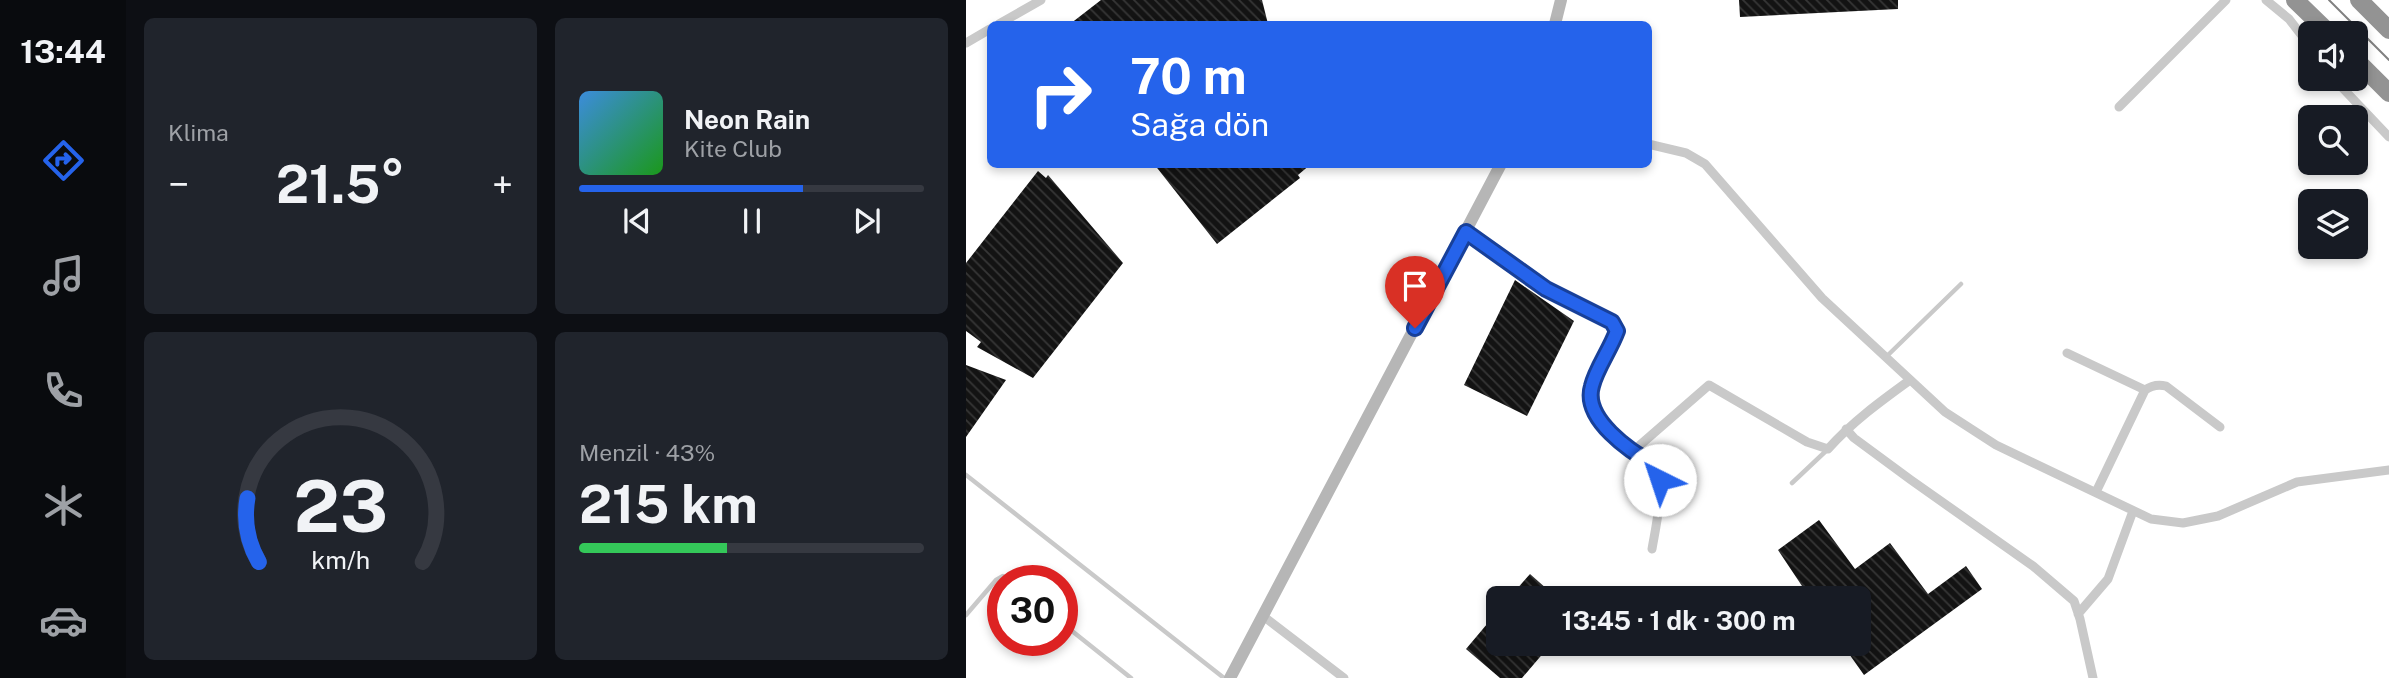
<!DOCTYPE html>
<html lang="tr">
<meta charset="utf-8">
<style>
:root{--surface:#171b24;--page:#20242c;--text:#f1f3f6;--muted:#9ea1a6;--line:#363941;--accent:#2563eb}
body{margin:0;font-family:"Public Sans",sans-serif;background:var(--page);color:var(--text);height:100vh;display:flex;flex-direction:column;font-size:26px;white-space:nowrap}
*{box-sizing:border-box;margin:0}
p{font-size:23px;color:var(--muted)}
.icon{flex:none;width:38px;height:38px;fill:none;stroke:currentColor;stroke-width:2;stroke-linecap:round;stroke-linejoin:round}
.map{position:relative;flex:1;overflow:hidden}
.side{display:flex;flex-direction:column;gap:18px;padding:18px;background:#0d0f14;width:840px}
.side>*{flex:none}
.top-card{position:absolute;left:21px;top:21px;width:665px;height:147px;border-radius:10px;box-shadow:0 4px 10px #0003;background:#2563eb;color:#fff;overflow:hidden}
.controls{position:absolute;left:1332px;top:21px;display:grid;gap:14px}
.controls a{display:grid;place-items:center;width:70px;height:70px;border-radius:10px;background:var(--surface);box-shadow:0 4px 10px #0003;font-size:35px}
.speed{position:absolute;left:21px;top:565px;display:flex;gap:14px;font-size:35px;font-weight:700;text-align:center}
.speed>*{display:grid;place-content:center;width:91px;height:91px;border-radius:50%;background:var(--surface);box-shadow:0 4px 10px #0003;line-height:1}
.speed .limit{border:10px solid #d22;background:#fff;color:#111}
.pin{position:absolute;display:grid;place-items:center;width:60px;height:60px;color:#fff;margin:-72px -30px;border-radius:50% 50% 50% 0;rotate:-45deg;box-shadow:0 0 7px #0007}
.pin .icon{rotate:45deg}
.me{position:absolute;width:77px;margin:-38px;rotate:319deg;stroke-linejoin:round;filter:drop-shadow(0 0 5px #0008)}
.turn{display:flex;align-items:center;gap:24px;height:147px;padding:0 28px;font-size:32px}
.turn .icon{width:91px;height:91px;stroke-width:2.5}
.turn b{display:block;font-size:49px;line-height:60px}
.big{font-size:52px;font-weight:700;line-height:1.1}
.side .tile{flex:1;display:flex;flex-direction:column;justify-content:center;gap:10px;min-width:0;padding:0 24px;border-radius:10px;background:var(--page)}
.side .dial{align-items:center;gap:0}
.dial svg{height:182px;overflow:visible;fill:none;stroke:var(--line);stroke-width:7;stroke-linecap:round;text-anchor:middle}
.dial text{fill:var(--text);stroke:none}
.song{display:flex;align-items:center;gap:21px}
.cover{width:84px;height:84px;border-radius:10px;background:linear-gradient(135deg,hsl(210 70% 55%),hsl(120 70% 35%))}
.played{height:7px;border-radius:4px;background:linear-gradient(90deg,var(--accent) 65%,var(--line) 65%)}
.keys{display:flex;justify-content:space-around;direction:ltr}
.heat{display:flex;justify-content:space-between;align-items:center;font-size:38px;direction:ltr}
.charge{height:10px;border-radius:5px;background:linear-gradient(90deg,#34c759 43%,var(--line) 0)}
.side .tiles{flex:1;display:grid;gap:18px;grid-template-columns:repeat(2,1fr)}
.trip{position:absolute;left:520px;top:586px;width:385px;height:70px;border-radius:10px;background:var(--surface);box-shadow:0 4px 10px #0003;font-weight:700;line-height:70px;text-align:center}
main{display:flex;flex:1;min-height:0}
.tabs{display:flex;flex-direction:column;width:126px;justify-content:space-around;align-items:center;background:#090b0e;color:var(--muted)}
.tabs .icon{width:49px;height:49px}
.tabs .active{color:var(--accent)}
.tabs b{font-size:32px;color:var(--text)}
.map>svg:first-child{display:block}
</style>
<main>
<nav class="tabs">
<b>13:44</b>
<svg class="icon active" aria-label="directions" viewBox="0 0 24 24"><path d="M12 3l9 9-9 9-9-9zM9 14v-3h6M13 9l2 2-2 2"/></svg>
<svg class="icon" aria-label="music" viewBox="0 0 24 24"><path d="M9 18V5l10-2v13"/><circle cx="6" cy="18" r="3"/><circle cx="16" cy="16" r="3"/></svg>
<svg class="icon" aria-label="phone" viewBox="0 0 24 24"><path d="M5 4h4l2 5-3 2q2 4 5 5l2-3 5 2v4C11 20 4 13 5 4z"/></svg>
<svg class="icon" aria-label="climate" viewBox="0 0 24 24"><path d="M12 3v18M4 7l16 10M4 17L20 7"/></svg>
<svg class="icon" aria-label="car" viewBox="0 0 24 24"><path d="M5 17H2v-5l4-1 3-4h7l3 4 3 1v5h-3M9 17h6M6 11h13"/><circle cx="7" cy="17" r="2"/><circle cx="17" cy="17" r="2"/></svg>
</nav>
<section class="side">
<div class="tiles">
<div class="tile"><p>Klima</p>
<div class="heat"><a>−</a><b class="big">21.5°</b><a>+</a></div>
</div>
<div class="tile">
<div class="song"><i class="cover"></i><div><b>Neon Rain</b><p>Kite Club</p></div></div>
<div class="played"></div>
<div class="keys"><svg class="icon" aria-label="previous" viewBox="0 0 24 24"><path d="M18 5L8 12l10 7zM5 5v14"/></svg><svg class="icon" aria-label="pause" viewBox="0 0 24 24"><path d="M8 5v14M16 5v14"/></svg><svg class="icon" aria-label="next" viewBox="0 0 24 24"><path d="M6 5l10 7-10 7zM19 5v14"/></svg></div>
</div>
<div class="tile dial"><svg viewBox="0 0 100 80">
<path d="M14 69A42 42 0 1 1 86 69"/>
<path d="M14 69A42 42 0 0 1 9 41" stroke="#2563eb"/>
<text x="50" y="56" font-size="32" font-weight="700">23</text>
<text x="50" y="72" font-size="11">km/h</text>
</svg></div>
<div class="tile"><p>Menzil · 43%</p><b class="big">215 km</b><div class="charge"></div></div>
</div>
</section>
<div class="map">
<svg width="1423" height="678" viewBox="0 0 1423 678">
<defs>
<pattern id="building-back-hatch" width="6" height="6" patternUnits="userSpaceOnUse" patternTransform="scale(1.75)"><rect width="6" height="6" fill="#131313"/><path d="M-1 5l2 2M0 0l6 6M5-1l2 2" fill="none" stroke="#363636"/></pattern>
</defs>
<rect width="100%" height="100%" fill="#fff"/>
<path fill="url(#building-back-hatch)" d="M135,0H296L302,24H104Z
M773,0H932V9L774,17Z
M188,164H345L332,175L334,178L251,244Z
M72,171L80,178L82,175L157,263L67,378L11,347L15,342L0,331V263Z
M549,280L608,321L561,416L498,385Z
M0,365L40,380L0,437Z
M853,520L889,569L924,543L962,594L1000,566L1016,589L898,675L876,644H892V598H844L812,550Z
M564,574L591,598H543Z
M532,611V644H585L556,678H534L500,649Z"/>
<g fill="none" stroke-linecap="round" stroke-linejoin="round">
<path stroke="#c9c9c9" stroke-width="4.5" d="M921,356L995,284
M0,475L258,678
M826,483L861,450
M0,615L30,580L37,576L44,581
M96,623L165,678"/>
<path stroke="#c9c9c9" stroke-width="9" d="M1300,0L1323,19L1344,46
M33,24L75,0
M0,43L24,29
M1368,79L1423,137
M1153,107L1260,0
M682,144L720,153L739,164L856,298L979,412L1030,445L1185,519L1217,523L1252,516L1331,482L1423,470
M500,231L580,289L647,322L651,332C645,350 631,369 626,386C616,419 665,452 689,465C698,494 691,520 686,549
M1101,353L1179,390
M880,429L888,438L945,480L1067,566L1108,601L1114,619L1127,678
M666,452L743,385L841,442L862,449C886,422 915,401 944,380
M1130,492L1179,390C1186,385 1192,384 1200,386L1254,427
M1112,614L1142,579L1167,511
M297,616L378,678"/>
<path stroke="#b6b6b6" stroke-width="12" d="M589,24L595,0
M264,678L535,164"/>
<path stroke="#939393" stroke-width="18" d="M1329,0L1363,33
M1393,0L1423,30
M1390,60L1423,93"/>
<path stroke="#818181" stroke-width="2" d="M1363,0L1423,60"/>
</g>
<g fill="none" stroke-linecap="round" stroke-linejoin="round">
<g stroke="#184099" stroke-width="18">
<path id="route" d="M449,328L500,232L580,289L646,322L651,331C644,350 630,369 626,386C616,419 665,452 689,465L694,480"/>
</g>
<use href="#route" stroke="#2563eb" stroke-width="12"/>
</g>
</svg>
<div class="controls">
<a><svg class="icon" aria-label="sound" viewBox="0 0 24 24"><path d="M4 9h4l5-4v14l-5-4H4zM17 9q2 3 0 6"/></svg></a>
<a><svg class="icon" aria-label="search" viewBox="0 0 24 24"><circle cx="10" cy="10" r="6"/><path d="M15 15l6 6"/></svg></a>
<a><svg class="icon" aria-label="layers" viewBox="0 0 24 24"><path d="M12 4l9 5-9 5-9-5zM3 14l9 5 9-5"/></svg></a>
</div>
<div class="speed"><div class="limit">30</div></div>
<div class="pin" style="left:449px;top:328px;background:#d93025"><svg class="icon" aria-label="arrive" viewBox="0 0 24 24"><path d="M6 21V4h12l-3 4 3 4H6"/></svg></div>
<svg class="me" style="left:694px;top:480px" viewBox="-20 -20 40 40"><circle r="19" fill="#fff"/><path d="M0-13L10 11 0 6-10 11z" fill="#2563eb"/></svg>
<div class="trip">13:45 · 1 dk · 300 m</div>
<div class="top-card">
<div class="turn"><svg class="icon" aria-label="right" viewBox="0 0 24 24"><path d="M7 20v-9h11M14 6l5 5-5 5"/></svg><div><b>70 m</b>Sağa dön</div></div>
</div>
</div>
</main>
